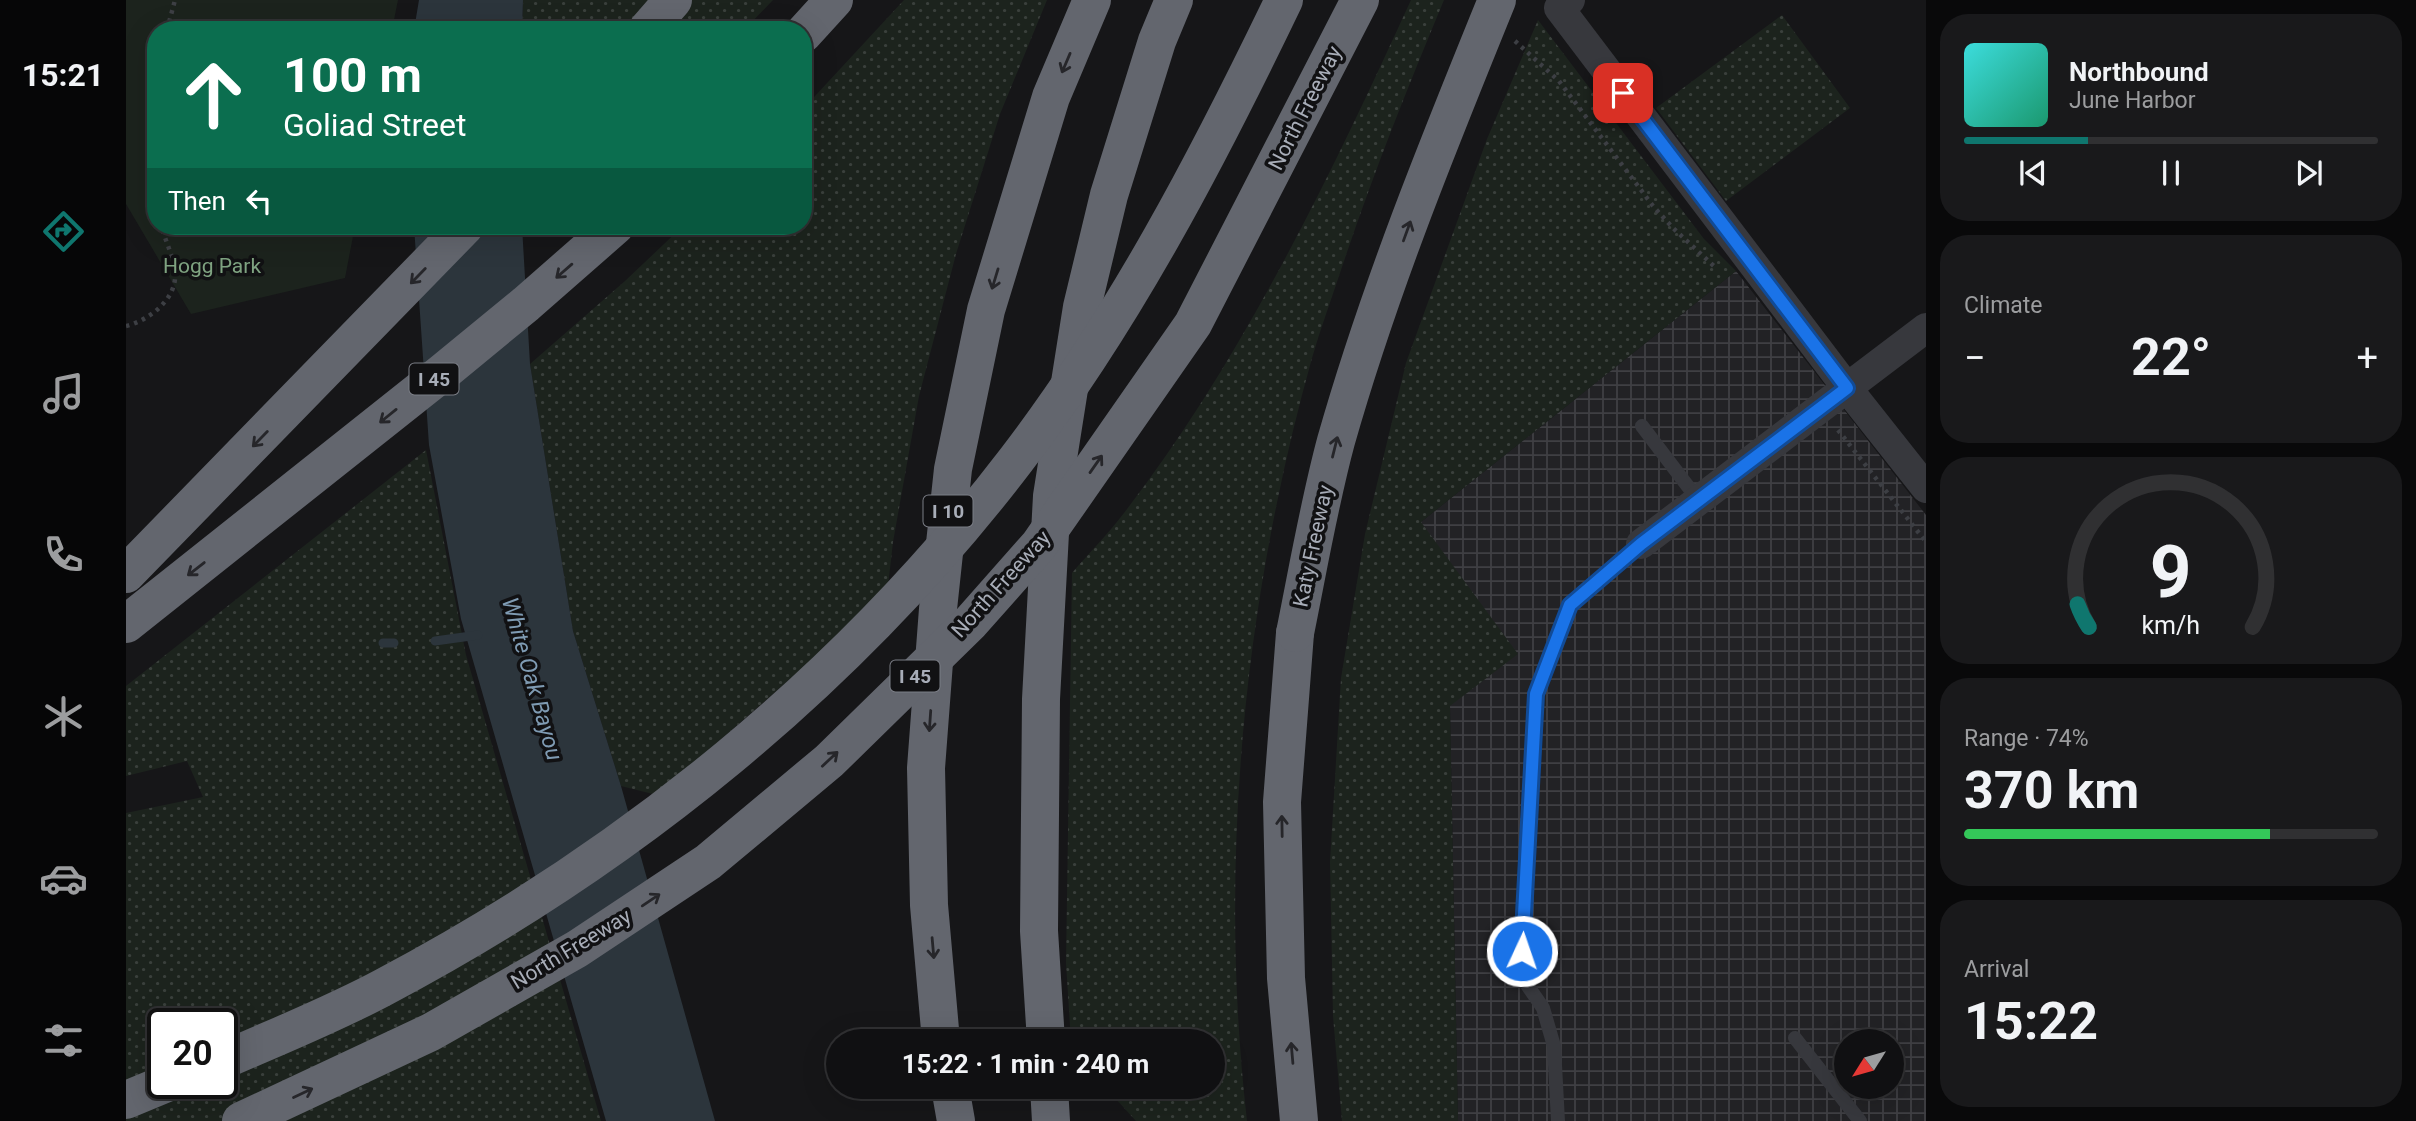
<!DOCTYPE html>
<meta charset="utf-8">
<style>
:root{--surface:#101012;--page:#19191b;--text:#f1f3f6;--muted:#9c9d9f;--line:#303032;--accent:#0f766e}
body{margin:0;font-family:Roboto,sans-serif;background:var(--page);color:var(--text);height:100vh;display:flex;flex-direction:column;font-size:26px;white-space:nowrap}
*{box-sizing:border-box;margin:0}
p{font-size:23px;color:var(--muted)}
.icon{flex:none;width:38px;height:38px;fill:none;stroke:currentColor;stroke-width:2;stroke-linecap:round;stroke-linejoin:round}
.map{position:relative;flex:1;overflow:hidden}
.details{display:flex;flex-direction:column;gap:14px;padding:14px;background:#09090a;width:490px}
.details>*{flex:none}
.top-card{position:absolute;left:21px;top:21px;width:665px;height:214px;border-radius:28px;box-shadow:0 7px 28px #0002,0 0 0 2px var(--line);background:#0b6e4f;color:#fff;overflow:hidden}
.needle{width:46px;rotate:233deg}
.controls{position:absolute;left:1708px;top:1029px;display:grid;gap:14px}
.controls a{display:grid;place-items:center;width:70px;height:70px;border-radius:50%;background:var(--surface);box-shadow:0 7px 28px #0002,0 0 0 2px var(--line);font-size:35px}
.speed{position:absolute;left:21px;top:1008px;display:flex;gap:14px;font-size:35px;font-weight:700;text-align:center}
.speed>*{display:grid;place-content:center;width:91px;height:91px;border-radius:50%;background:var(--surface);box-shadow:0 7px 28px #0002,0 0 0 2px var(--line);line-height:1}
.speed .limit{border:4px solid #111;border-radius:10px;background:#fff;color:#111}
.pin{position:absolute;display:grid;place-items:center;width:60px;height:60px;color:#fff;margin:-30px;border-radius:14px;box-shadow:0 4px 10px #0006}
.me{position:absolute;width:77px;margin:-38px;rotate:3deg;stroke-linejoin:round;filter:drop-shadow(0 0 5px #0008)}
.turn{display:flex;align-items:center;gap:24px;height:147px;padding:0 21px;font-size:32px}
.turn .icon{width:91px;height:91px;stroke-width:2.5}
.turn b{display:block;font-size:49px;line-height:60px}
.then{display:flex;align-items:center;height:66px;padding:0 21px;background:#0003;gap:14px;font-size:26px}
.big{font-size:52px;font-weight:700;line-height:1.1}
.details .tile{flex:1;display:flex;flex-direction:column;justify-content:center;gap:10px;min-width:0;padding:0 24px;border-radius:28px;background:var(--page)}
.details .dial{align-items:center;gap:0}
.dial svg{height:182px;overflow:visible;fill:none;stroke:var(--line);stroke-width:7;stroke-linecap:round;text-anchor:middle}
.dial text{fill:var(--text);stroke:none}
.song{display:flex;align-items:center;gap:21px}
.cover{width:84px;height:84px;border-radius:10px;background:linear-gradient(135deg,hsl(180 70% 55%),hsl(160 70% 35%))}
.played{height:7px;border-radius:4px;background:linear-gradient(90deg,var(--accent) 30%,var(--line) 30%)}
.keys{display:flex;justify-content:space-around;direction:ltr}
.heat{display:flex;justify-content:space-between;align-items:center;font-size:38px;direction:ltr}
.charge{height:10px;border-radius:5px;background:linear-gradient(90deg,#34c759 74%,var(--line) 0)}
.trip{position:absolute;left:700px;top:1029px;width:399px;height:70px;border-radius:35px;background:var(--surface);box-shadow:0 7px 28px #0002,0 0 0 2px var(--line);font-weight:700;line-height:70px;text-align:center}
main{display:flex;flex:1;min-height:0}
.menu{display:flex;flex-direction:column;width:126px;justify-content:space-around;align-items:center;background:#060607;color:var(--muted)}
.menu .icon{width:49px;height:49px}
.menu .active{color:var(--accent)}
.menu b{font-size:32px;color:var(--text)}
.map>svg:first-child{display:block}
</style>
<main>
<nav class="menu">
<b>15:21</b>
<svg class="icon active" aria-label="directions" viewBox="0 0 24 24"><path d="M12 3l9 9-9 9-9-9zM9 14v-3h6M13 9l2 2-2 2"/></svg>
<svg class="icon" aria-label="music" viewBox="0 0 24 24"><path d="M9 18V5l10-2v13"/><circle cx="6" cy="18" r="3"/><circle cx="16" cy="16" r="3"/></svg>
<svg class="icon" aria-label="phone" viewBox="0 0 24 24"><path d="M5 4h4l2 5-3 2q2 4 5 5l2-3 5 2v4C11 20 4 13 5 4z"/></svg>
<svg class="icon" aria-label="climate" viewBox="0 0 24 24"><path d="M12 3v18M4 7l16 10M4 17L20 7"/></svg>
<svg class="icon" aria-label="car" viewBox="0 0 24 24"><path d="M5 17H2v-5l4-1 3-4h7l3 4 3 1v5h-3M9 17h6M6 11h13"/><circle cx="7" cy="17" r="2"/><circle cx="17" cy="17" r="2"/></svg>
<svg class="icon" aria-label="filters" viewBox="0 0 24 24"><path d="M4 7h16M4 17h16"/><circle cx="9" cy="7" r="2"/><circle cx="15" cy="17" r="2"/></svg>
</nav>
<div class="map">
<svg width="1800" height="1121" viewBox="0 0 1800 1121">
<defs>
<pattern id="industrial-grid" width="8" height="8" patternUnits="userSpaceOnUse" patternTransform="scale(1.75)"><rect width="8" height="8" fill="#222225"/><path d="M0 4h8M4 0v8" fill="none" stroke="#3f3f43"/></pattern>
<pattern id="grass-dots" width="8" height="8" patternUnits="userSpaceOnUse" patternTransform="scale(1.75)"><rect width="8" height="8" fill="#1c231d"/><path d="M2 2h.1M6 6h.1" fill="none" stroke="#3a403c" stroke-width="1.8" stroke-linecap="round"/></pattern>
</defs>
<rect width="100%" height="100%" fill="#161618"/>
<path fill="url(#industrial-grid)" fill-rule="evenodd" d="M1610,271L1800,515V1121H1332L1324,706L1295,522ZM1720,1041H1766V1087H1720Z"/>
<path fill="url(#grass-dots)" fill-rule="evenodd" d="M397,0H647L618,30H396Z
M778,0H921L874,114L830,254L793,396L767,542L762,586L719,631L531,795L495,786L447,631L404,364L499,281L557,226H677V109Z
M1285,0H1318C1280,91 1244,182 1213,276C1204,303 1194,330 1186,358C1117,604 1092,867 1121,1121H1010L979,1087H1087V1041H945L940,963L946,573C963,553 982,534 998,513C1116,360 1205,175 1285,0Z
M1656,15L1724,108L1600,201L1530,108Z
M1412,20L1578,239L1610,271L1295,522L1392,654L1324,706L1332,1121H1216L1207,1016L1204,862L1215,678L1239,534L1280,363L1361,139Z
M300,450L340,655L475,1121H0V813L77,797L61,761L0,776V686ZM37,1024H96V1083H37Z"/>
<path fill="#1c231d" d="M0,0H272L266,30H30V226H229L219,278L65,314L0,204Z"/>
<path fill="#2c353c" d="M293,0H397L396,30H288Z
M288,226H396L404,364L447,631L495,786L589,1121H480L335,619L303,445Z"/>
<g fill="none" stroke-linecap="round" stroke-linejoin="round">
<path stroke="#2c353c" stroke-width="9" d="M309,641L352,635
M257,643H268"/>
<path stroke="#3d3f44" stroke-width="4.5" stroke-dasharray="3.5 5" stroke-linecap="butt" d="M41,30L49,0
M1389,41L1433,81L1527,206L1547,228L1591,269
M30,178V194
M0,326C21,321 47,302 49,279C50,262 40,242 35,226
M1712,430L1800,542"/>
<path stroke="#37383d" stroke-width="14" d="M1516,426L1573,501
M1669,1038L1734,1121
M1432,1121L1428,1046L1417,1008L1395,976L1410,694L1444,605L1515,544"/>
<path stroke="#37383d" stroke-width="30" d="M1444,0L1433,8L1721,388L1800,488
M1515,544L1800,328"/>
<path stroke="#63666e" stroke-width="38" d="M521,30L547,0
M677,34L708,0
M0,574L339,226
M0,624L316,373L400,304L489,226
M1169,633L1156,802L1160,978L1173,1121
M815,1041L803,905L800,768L812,609L827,469L860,310L925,97L966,0
M920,1041L913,931L915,699L926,496L956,307L983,195L1031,41L1048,0
M824,1087L830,1121
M923,1087L925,1121
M0,1100L41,1083"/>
<path stroke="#63666e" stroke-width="38" d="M1169,633C1182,569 1193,504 1210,441C1253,290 1312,145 1371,0
M96,1061C150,1037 206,1015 258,987C502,858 722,680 890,460C998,319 1081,160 1158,0
M115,1121L305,1032L451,949L582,862L703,761L844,623L913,545L1067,324L1234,0"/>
</g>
<defs><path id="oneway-shaft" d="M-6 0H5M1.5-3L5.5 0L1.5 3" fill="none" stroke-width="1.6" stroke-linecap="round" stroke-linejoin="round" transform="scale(1.75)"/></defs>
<g stroke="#26262a">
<use href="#oneway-shaft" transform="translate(940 63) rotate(113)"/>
<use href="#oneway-shaft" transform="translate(1281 231) rotate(-70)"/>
<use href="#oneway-shaft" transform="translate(438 271) rotate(139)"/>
<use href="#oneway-shaft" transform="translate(292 276) rotate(134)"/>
<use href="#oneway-shaft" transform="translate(869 279) rotate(107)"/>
<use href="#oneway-shaft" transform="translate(262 416) rotate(141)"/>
<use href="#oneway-shaft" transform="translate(134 439) rotate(134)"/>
<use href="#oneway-shaft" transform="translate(1209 447) rotate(-76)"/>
<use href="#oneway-shaft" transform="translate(970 464) rotate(-55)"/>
<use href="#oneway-shaft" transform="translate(70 569) rotate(142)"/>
<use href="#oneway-shaft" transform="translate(804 721) rotate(94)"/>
<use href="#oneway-shaft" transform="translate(704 759) rotate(-43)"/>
<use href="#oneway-shaft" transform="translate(1156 826) rotate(-91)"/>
<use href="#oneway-shaft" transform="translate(525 900) rotate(-34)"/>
<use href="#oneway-shaft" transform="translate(807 948) rotate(85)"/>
<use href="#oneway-shaft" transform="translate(1166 1053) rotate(-95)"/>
<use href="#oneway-shaft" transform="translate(177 1093) rotate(-25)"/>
</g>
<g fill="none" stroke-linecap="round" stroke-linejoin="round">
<g stroke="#114b97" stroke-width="18">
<path id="route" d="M1396,951L1410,694L1444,605L1515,544L1721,388L1497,93"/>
</g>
<use href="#route" stroke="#1a73e8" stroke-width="12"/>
</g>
<g text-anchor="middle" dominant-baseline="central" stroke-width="7" stroke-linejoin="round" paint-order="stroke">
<g fill="#111113" stroke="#7b7e86" stroke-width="2">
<rect x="283.5" y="363.5" width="49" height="31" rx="5"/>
<rect x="797.5" y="495.5" width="49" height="31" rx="5"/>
<rect x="764.5" y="660.5" width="49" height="31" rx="5"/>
</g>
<g font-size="19" font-weight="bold" fill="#a8adb8">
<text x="308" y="379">I 45</text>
<text x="822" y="511">I 10</text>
<text x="789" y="676">I 45</text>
</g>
<g font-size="21" fill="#a8adb8" stroke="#111113">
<text transform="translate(1179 108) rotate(-63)">North Freeway</text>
<text transform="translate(1187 546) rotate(-78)">Katy Freeway</text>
<text transform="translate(875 584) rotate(-48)">North Freeway</text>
<text transform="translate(445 949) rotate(-31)">North Freeway</text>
</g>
<g font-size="21" fill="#7fa381" stroke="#111113">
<text x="86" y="266">Hogg Park</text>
</g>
<g font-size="23" font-style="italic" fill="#7f9bb3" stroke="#111113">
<text transform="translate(406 679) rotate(74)">White Oak Bayou</text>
</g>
</g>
</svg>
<div class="controls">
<a><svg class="needle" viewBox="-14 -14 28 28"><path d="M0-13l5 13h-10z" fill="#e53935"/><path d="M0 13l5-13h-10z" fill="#9c9d9f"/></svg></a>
</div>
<div class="speed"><div class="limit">20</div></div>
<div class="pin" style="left:1497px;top:93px;background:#d93025"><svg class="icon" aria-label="arrive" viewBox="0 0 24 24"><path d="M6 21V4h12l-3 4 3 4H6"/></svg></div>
<svg class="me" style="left:1396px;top:951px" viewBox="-20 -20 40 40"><circle r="17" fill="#1a73e8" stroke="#fff" stroke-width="3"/><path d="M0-11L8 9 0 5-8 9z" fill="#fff"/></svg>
<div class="trip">15:22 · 1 min · 240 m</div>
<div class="top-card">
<div class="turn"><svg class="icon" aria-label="ahead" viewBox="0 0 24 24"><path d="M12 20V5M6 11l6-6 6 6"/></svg><div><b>100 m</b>Goliad Street</div></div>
<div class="then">Then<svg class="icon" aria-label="left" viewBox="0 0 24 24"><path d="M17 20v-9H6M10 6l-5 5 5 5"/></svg></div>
</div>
</div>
<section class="details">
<div class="tile">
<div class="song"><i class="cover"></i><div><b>Northbound</b><p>June Harbor</p></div></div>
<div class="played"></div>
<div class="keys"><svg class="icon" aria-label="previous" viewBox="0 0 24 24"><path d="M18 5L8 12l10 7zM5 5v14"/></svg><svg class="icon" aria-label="pause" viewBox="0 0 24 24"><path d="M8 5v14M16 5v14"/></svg><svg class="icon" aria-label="next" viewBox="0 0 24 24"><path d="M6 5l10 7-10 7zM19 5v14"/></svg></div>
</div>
<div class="tile"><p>Climate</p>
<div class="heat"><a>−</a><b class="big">22°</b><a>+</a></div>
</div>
<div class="tile dial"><svg viewBox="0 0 100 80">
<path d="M14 69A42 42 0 1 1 86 69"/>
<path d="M14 69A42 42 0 0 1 9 59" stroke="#0f766e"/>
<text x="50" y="56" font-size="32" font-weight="700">9</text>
<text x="50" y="72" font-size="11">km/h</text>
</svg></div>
<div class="tile"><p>Range · 74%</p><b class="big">370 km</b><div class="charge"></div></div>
<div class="tile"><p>Arrival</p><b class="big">15:22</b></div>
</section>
</main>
